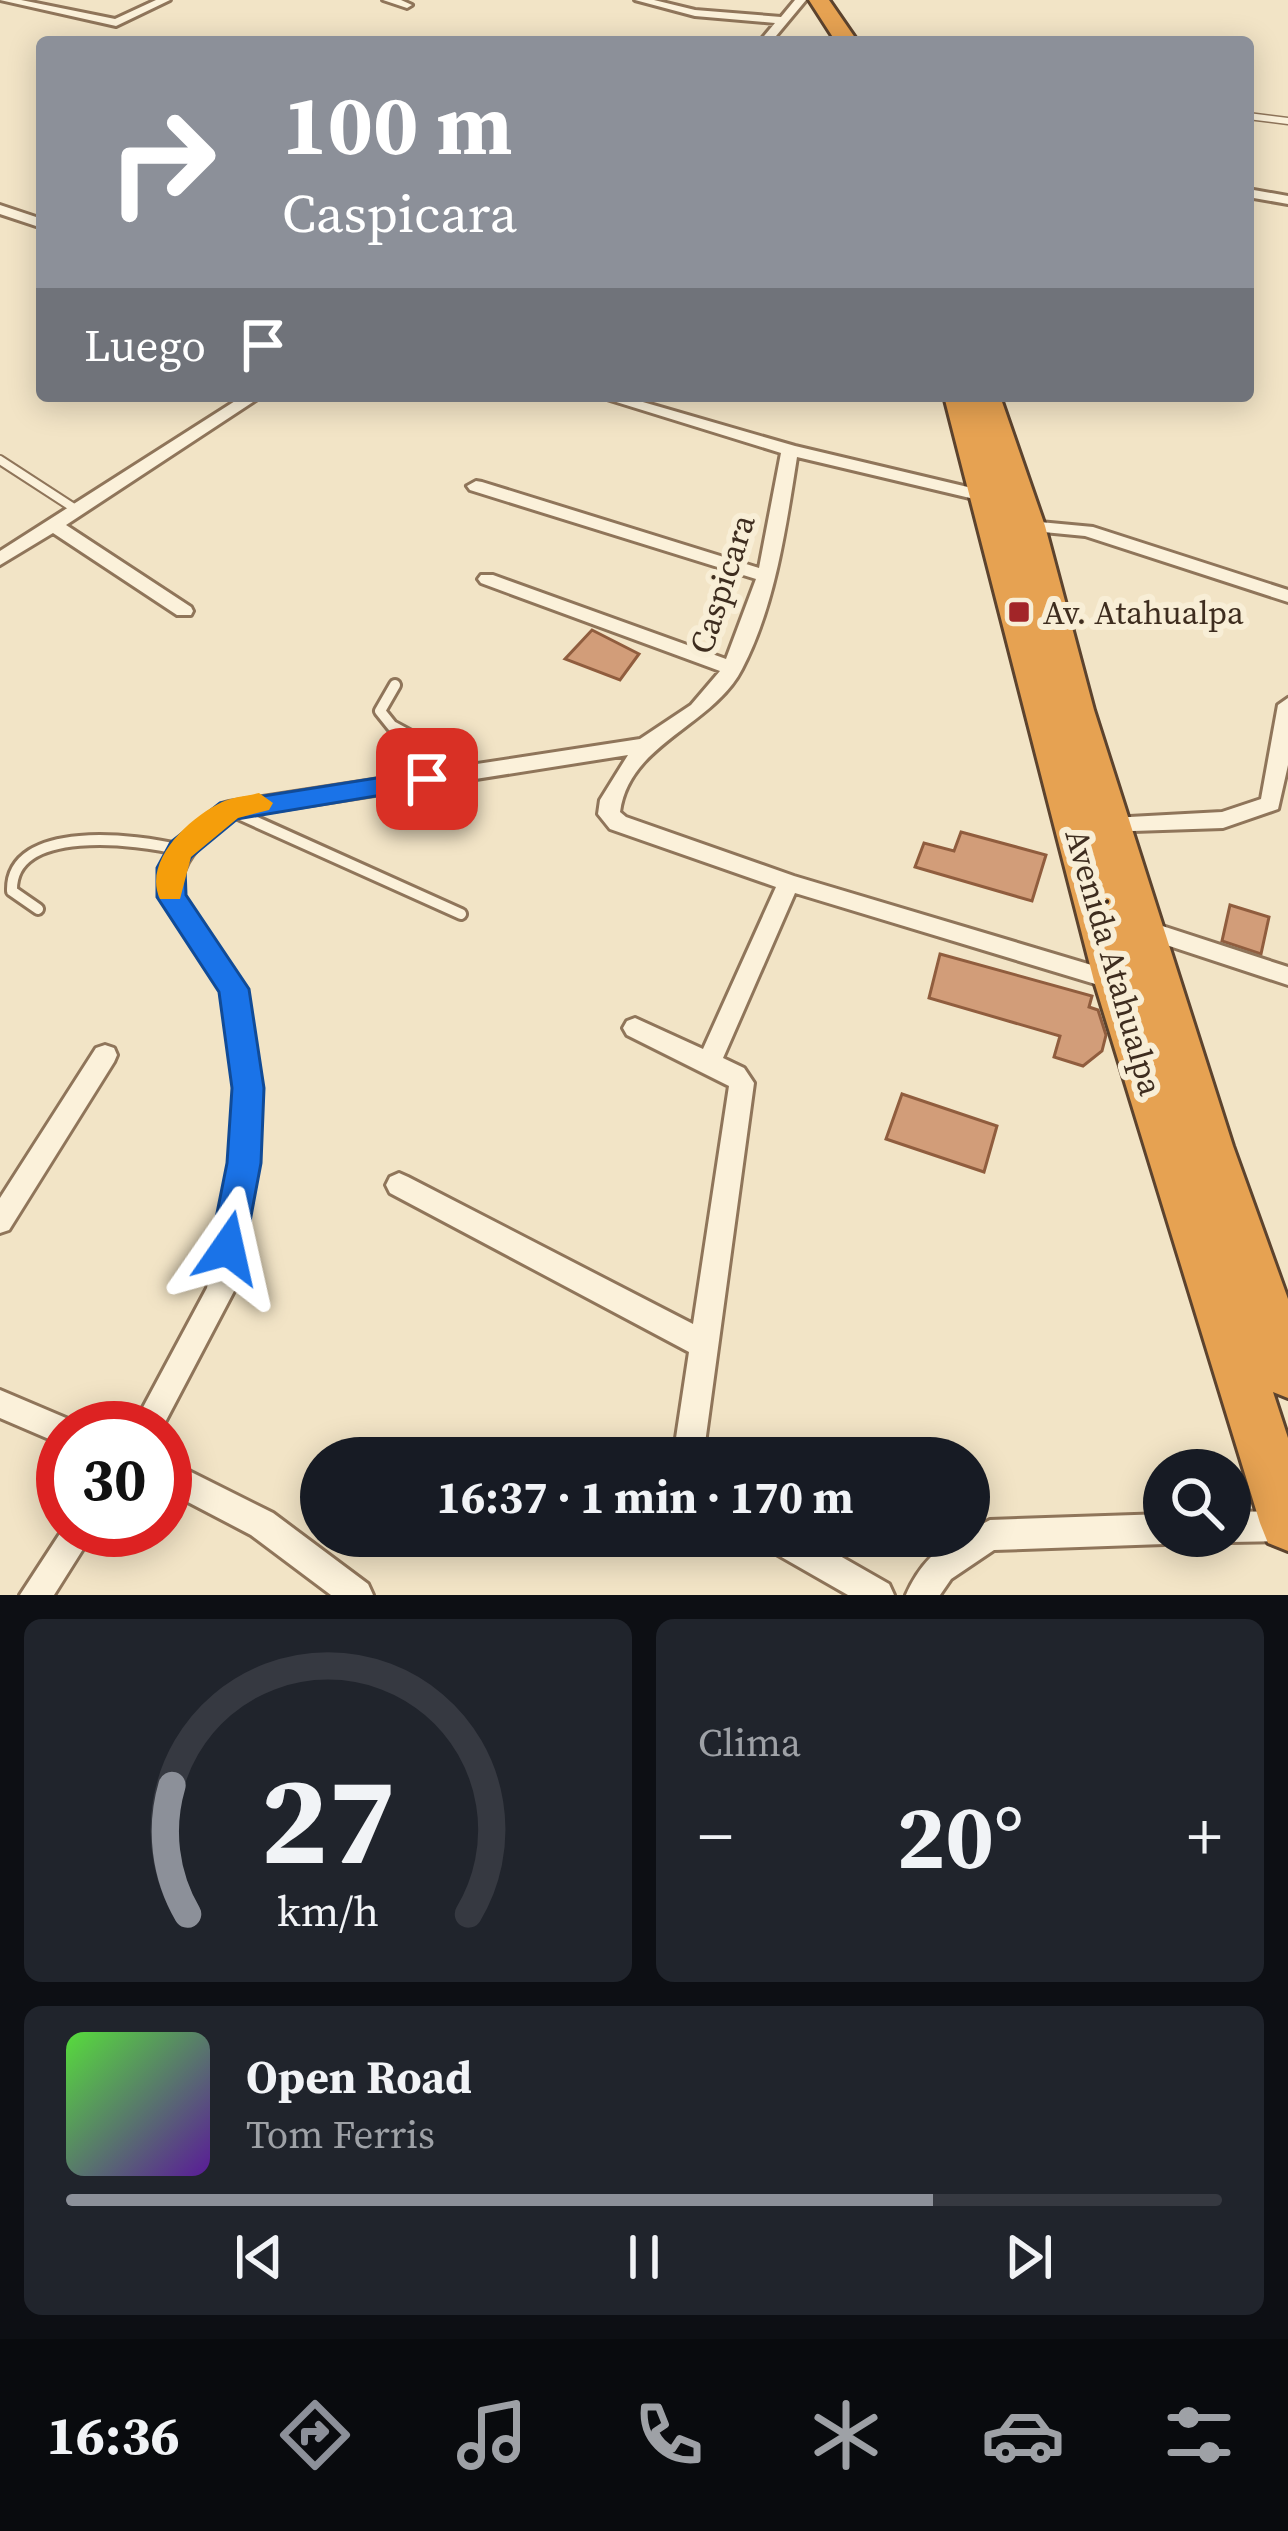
<!DOCTYPE html>
<html lang="es">
<meta charset="utf-8">
<style>
:root{--surface:#171b24;--page:#20242c;--text:#f1f3f6;--muted:#9ea1a6;--line:#363941;--accent:#8c9099}
body{margin:0;font-family:"Source Serif 4",serif;background:var(--page);color:var(--text);height:100vh;display:flex;flex-direction:column;font-size:45px;white-space:nowrap}
*{box-sizing:border-box;margin:0}
p{font-size:39px;color:var(--muted)}
.icon{flex:none;width:66px;height:66px;fill:none;stroke:currentColor;stroke-width:2;stroke-linecap:round;stroke-linejoin:round}
.map{position:relative;height:1595px;overflow:hidden}
.panel{display:flex;flex-direction:column;gap:24px;padding:24px;background:#0d0f14;flex:1}
.panel>*{flex:none}
.banner{position:absolute;left:36px;top:36px;width:1218px;height:366px;border-radius:12px;box-shadow:0 6px 30px #0003;background:#8c9099;color:#fff;overflow:hidden}
.buttons{position:absolute;left:1143px;top:1449px;display:grid;gap:24px}
.buttons a{display:grid;place-items:center;width:108px;height:108px;border-radius:50%;background:var(--surface);box-shadow:0 6px 30px #0003;font-size:60px}
.speed{position:absolute;left:36px;top:1401px;display:flex;gap:24px;font-size:60px;font-weight:700;text-align:center}
.speed>*{display:grid;place-content:center;width:156px;height:156px;border-radius:50%;background:var(--surface);box-shadow:0 6px 30px #0003;line-height:1}
.speed .limit{border:18px solid #d22;background:#fff;color:#111}
.pin{position:absolute;display:grid;place-items:center;width:102px;height:102px;color:#fff;margin:-51px;border-radius:24px;box-shadow:0 6px 18px #0006}
.me{position:absolute;width:132px;margin:-66px;rotate:11deg;stroke-linejoin:round;filter:drop-shadow(0 0 9px #0008)}
.turn{display:flex;align-items:center;gap:42px;height:252px;padding:0 48px;font-size:54px}
.turn .icon{width:156px;height:156px;stroke-width:2.5}
.turn b{display:block;font-size:84px;line-height:102px}
.then{display:flex;align-items:center;height:114px;padding:0 48px;background:#0003;gap:24px;font-size:45px}
.big{font-size:90px;font-weight:700;line-height:1.1}
.panel .card{flex:1;display:flex;flex-direction:column;justify-content:center;gap:18px;min-width:0;padding:0 42px;border-radius:18px;background:var(--page)}
.panel .dial{align-items:center;gap:0}
.dial svg{height:312px;overflow:visible;fill:none;stroke:var(--line);stroke-width:7;stroke-linecap:round;text-anchor:middle}
.dial text{fill:var(--text);stroke:none}
.song{display:flex;align-items:center;gap:36px}
.cover{width:144px;height:144px;border-radius:18px;background:linear-gradient(135deg,hsl(110 70% 55%),hsl(270 70% 35%))}
.played{height:12px;border-radius:6px;background:linear-gradient(90deg,var(--accent) 75%,var(--line) 75%)}
.keys{display:flex;justify-content:space-around;direction:ltr}
.heat{display:flex;justify-content:space-between;align-items:center;font-size:66px;direction:ltr}
.panel .tiles{flex:1;display:grid;gap:24px;grid-template-columns:1fr 1fr}
.card:last-child{grid-column:span 2}
.trip{position:absolute;left:300px;top:1437px;width:690px;height:120px;border-radius:60px;background:var(--surface);box-shadow:0 6px 30px #0003;font-weight:700;line-height:120px;text-align:center}
.menu{display:flex;height:192px;justify-content:space-around;align-items:center;background:#090b0e;color:var(--muted)}
.menu .icon{width:84px;height:84px}
.menu .on{color:var(--accent)}
.menu b{font-size:54px;color:var(--text)}
.map>svg:first-child{display:block}
</style>
<div class="map">
<svg width="1288" height="1595" viewBox="0 0 1288 1595">
<rect width="100%" height="100%" fill="#f2e4c6"/>
<path fill="#d29d79" stroke="#905d3e" stroke-width="3" d="M592,630L639,654L620,680L565,659Z
M961,832L1046,855L1032,901L915,867L924,843L954,851Z
M1230,905L1269,917L1261,954L1222,941Z
M940,954L1092,996L1089,1007L1098,1010L1106,1035L1102,1051L1083,1066L1054,1057L1060,1036L929,998Z
M902,1094L997,1126L984,1172L886,1139Z"/>
<g fill="none" stroke-linecap="round" stroke-linejoin="round">
<g stroke="#8f755a" stroke-width="9">
<path id="lane-far2" d="M1248,116L1288,121"/>
</g>
<g stroke="#8f755a" stroke-width="12">
<path id="lane-far1" d="M0,460L77,510"/>
</g>
<g stroke="#8f755a" stroke-width="16">
<path id="lane" d="M395,685L380,711L392,726L475,771
M232,811L461,914
M38,909L12,891C10,823 138,839 181,850"/>
</g>
<g stroke="#8f755a" stroke-width="6">
<path id="street" d="M0,0H21L115,19L156,0H170L116,26Z
M383,0H401L412,5L407,8Z
M635,0H654L695,10L781,17L795,0H806L771,42H759L775,23L695,16Z
M1248,189L1288,196V204L1248,197Z
M0,205L42,219V228L0,214Z
M243,396H262L66,525L191,607L193,611L191,615H177L53,533L0,565V551Z
M597,396H622L795,446L993,493L996,497L987,502L797,457C786,527 775,606 742,669C713,726 629,743 620,812L626,817L794,876L1115,972L1123,974L1127,981L1123,988L1115,990L795,893L723,1058L744,1068L754,1083L703,1458H673L689,1352L390,1193L386,1185L390,1177L399,1173L408,1177L693,1324L729,1086L627,1035L623,1028L627,1021L635,1018L703,1049L776,887L610,829L598,814L600,800L628,755L235,817C209,839 177,857 182,895L246,989L260,1088L257,1163L234,1291L162,1428H132L207,1288L231,1163L236,1088L223,991L160,897C154,853 191,830 222,804L229,802L640,739L691,705L720,671L481,583L478,579L481,575H493L726,659L756,579L470,490L467,486L476,481L482,482L759,568L781,453Z
M1029,521L1093,527L1288,590V602L1085,536L1023,530L1020,526Z
M1288,698V765L1278,809L1223,828L1103,832L1100,826L1103,820L1111,818L1222,812L1261,799L1278,705Z
M1144,920L1288,967V985L1136,935L1133,929L1136,923Z
M105,1045L114,1048L117,1055L114,1062L9,1230L0,1233V1198L96,1048Z
M0,1390L73,1421L76,1428H63V1445L0,1418Z
M165,1459L273,1513L368,1584L373,1595H331L251,1535L165,1490Z
M1288,1511V1541L1230,1542L1219,1536H1230V1512Z
M1164,1514V1536H1176L1164,1544L994,1550L951,1579L940,1595H906C917,1569 940,1540 969,1536V1531L990,1520Z
M63,1529L95,1530L54,1595H20Z
M760,1536H805L889,1584L894,1595H848L764,1547Z"/>
</g>
<g stroke="#5c432e" stroke-width="6">
<path id="highway" d="M809,0H829L858,42H836Z
M944,396H1000L1045,526L1094,710L1233,1146L1288,1299V1398L1273,1392L1288,1438V1551L1268,1543L1260,1523L1094,981Z"/>
</g>
<use href="#lane-far2" stroke="#fbf1da" stroke-width="6"/>
<use href="#lane-far1" stroke="#fbf1da" stroke-width="8"/>
<use href="#lane" stroke="#fbf1da" stroke-width="10"/>
<use href="#street" fill="#fbf1da" fill-rule="evenodd"/>
<use href="#highway" fill="#e6a252" fill-rule="evenodd"/>
</g>
<path fill="#1a73e8" stroke="#114b97" stroke-width="3" d="M427,770L440,779L436,786L237,819L191,857L185,868L186,895L249,989L264,1088L261,1163L245,1248L240,1259L228,1264L215,1259L210,1248L227,1163L232,1088L219,992L157,897V868L171,842L220,803Z"/>
<path fill="#f59e0b" d="M259,793L273,803L269,810L238,818L191,857L180,899H160C142,861 190,817 222,802C233,797 247,796 259,793Z"/>
<rect fill="#a22528" stroke="#f8eed6" stroke-width="4.5" x="1007" y="600" width="24" height="24" rx="6"/>
<g text-anchor="middle" dominant-baseline="central" stroke-width="12" stroke-linejoin="round" paint-order="stroke">
<g font-size="33" fill="#3e2d1f" stroke="#f8eed6">
<text transform="translate(722 584) rotate(-72)">Caspicara</text>
<text transform="translate(1114 962) rotate(74)">Avenida Atahualpa</text>
</g>
<g font-size="33" fill="#3e2d1f" stroke="#f8eed6" text-anchor="start">
<text x="1043" y="612">Av. Atahualpa</text>
</g>
</g>
</svg>
<div class="buttons">
<a><svg class="icon" aria-label="search" viewBox="0 0 24 24"><circle cx="10" cy="10" r="6"/><path d="M15 15l6 6"/></svg></a>
</div>
<div class="speed"><div class="limit">30</div></div>
<div class="pin" style="left:427px;top:779px;background:#d93025"><svg class="icon" aria-label="arrive" viewBox="0 0 24 24"><path d="M6 21V4h12l-3 4 3 4H6"/></svg></div>
<svg class="me" style="left:228px;top:1248px" viewBox="-20 -20 40 40"><path d="M0-17L14 15 0 8-14 15z" fill="#1a73e8" stroke="#fff" stroke-width="4"/></svg>
<div class="trip">16:37 · 1 min · 170 m</div>
<div class="banner">
<div class="turn"><svg class="icon" aria-label="right" viewBox="0 0 24 24"><path d="M7 20v-9h11M14 6l5 5-5 5"/></svg><div><b>100 m</b>Caspicara</div></div>
<div class="then">Luego<svg class="icon" aria-label="arrive" viewBox="0 0 24 24"><path d="M6 21V4h12l-3 4 3 4H6"/></svg></div>
</div>
</div>
<section class="panel">
<div class="tiles">
<div class="card dial"><svg viewBox="0 0 100 80">
<path d="M14 69A42 42 0 1 1 86 69"/>
<path d="M14 69A42 42 0 0 1 10 36" stroke="#8c9099"/>
<text x="50" y="56" font-size="32" font-weight="700">27</text>
<text x="50" y="72" font-size="11">km/h</text>
</svg></div>
<div class="card"><p>Clima</p>
<div class="heat"><a>−</a><b class="big">20°</b><a>+</a></div>
</div>
<div class="card">
<div class="song"><i class="cover"></i><div><b>Open Road</b><p>Tom Ferris</p></div></div>
<div class="played"></div>
<div class="keys"><svg class="icon" aria-label="previous" viewBox="0 0 24 24"><path d="M18 5L8 12l10 7zM5 5v14"/></svg><svg class="icon" aria-label="pause" viewBox="0 0 24 24"><path d="M8 5v14M16 5v14"/></svg><svg class="icon" aria-label="next" viewBox="0 0 24 24"><path d="M6 5l10 7-10 7zM19 5v14"/></svg></div>
</div>
</div>
</section>
<nav class="menu">
<b>16:36</b>
<svg class="icon on" aria-label="directions" viewBox="0 0 24 24"><path d="M12 3l9 9-9 9-9-9zM9 14v-3h6M13 9l2 2-2 2"/></svg>
<svg class="icon" aria-label="music" viewBox="0 0 24 24"><path d="M9 18V5l10-2v13"/><circle cx="6" cy="18" r="3"/><circle cx="16" cy="16" r="3"/></svg>
<svg class="icon" aria-label="phone" viewBox="0 0 24 24"><path d="M5 4h4l2 5-3 2q2 4 5 5l2-3 5 2v4C11 20 4 13 5 4z"/></svg>
<svg class="icon" aria-label="climate" viewBox="0 0 24 24"><path d="M12 3v18M4 7l16 10M4 17L20 7"/></svg>
<svg class="icon" aria-label="car" viewBox="0 0 24 24"><path d="M5 17H2v-5l4-1 3-4h7l3 4 3 1v5h-3M9 17h6M6 11h13"/><circle cx="7" cy="17" r="2"/><circle cx="17" cy="17" r="2"/></svg>
<svg class="icon" aria-label="filters" viewBox="0 0 24 24"><path d="M4 7h16M4 17h16"/><circle cx="9" cy="7" r="2"/><circle cx="15" cy="17" r="2"/></svg>
</nav>
